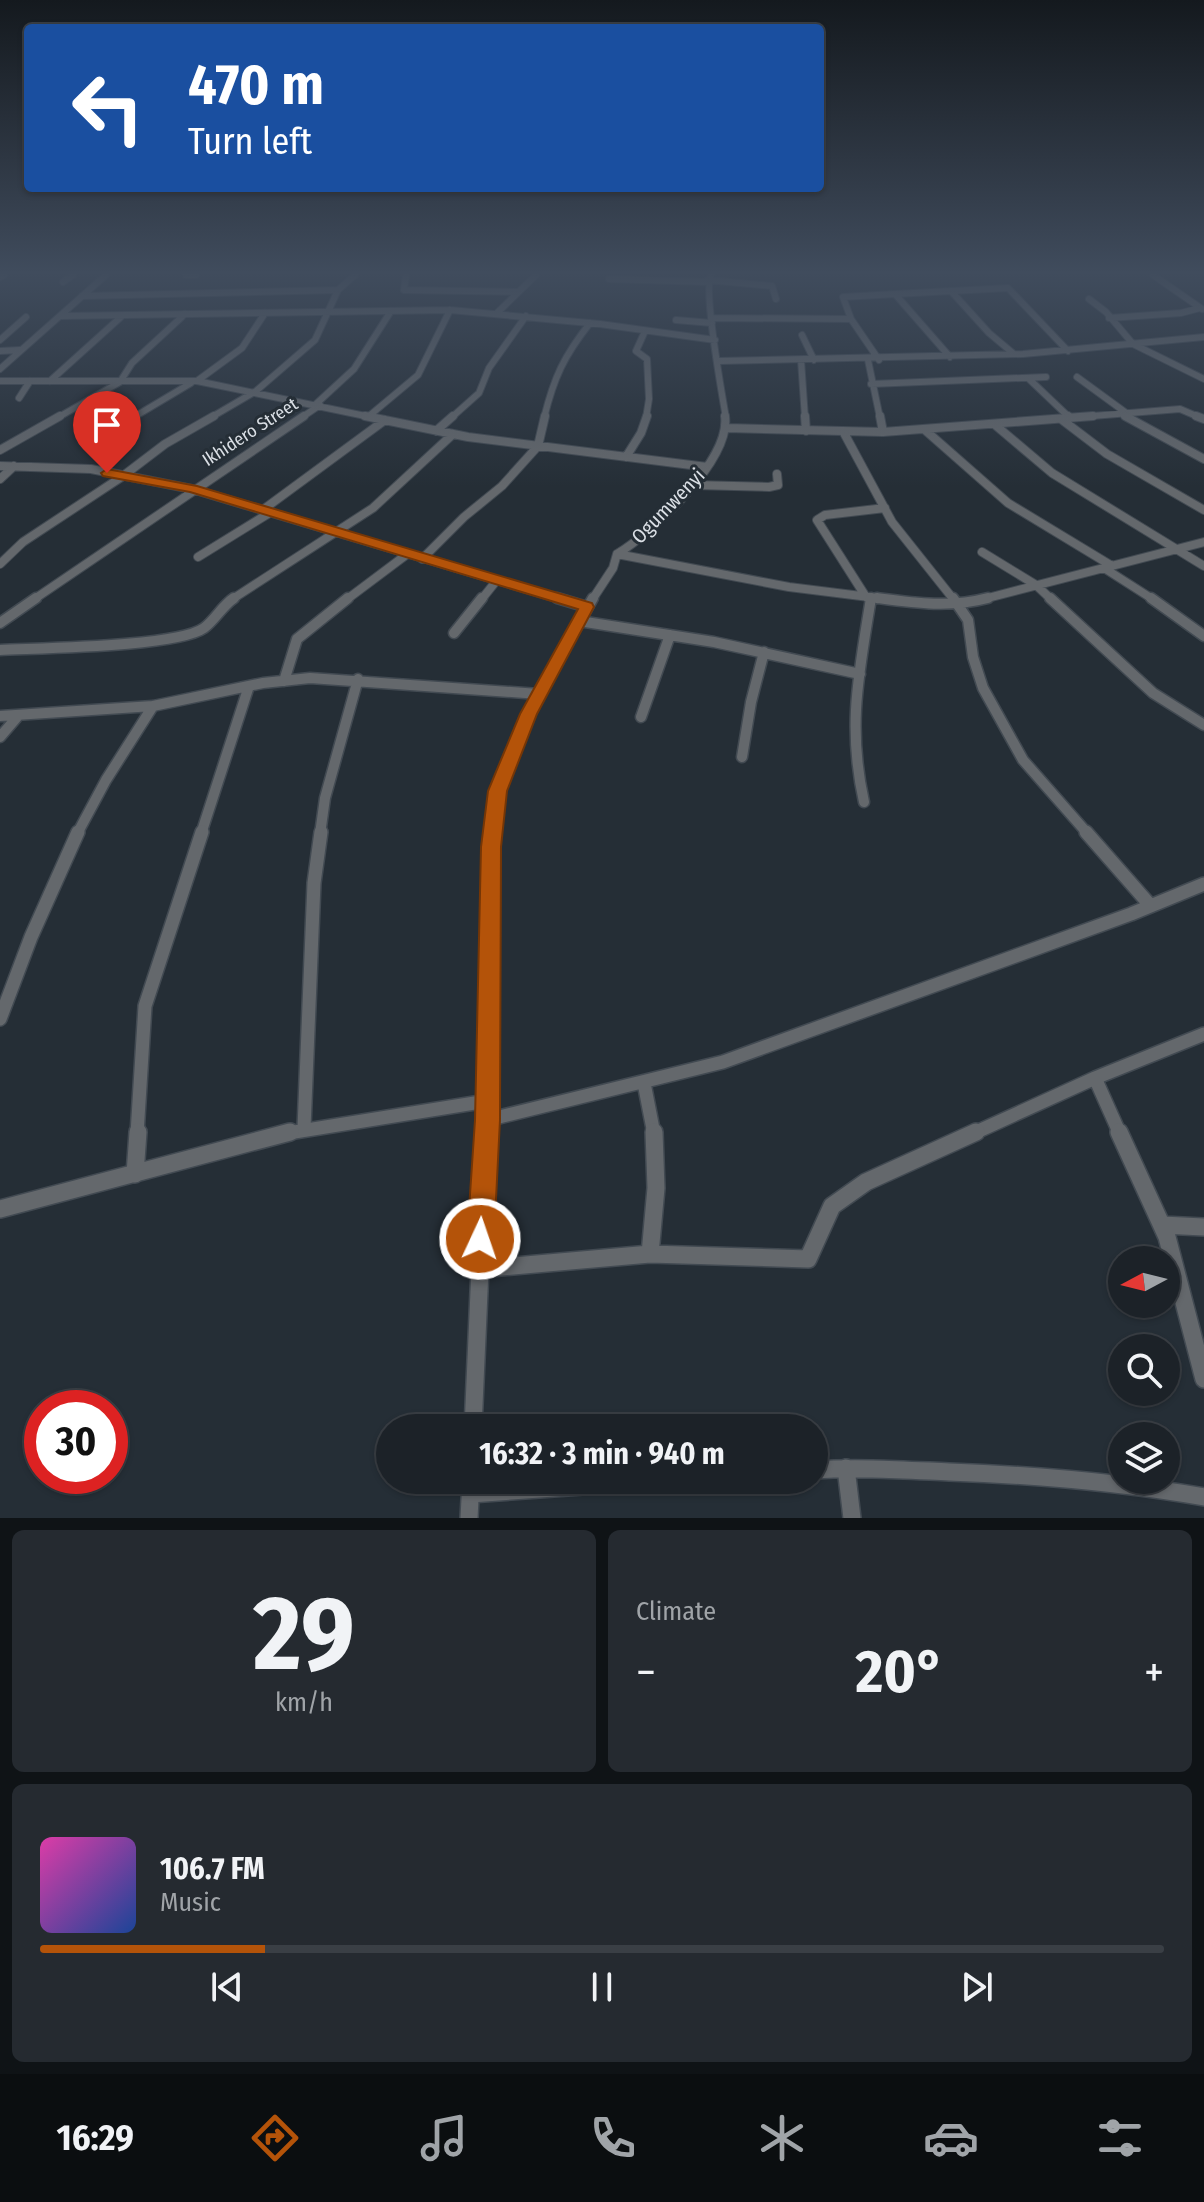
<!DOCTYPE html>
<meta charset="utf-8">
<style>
:root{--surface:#1c2228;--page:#252a30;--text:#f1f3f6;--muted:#a0a4a8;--line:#3a3f45;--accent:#b45309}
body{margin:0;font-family:"Fira Sans Condensed",sans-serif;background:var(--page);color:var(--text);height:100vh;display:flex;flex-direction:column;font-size:30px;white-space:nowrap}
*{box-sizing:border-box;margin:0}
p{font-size:26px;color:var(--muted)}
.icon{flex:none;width:44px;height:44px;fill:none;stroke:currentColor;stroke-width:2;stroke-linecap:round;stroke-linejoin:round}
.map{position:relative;height:1518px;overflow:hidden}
.side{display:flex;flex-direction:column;gap:12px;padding:12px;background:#0f1316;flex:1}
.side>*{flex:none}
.hud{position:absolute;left:24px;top:24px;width:800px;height:168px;border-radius:8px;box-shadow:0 2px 6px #0004,0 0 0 2px var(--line);background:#1a4fa0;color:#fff;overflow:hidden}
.needle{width:52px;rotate:263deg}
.controls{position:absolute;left:1108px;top:1246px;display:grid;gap:16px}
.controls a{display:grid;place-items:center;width:72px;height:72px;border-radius:50%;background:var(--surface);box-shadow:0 2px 6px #0004,0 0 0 2px var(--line);font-size:40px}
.speed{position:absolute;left:24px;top:1390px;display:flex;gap:16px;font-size:40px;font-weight:700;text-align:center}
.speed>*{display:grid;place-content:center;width:104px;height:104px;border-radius:50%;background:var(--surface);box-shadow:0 2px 6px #0004,0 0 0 2px var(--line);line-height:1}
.speed .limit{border:12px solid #d22;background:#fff;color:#111}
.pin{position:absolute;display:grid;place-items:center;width:68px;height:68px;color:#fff;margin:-82px -34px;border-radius:50% 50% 50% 0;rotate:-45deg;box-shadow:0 0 8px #0007}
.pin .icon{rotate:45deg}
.me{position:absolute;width:88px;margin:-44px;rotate:3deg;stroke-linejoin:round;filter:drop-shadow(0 0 6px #0008)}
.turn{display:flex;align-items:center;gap:28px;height:168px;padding:0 32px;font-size:36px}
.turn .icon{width:104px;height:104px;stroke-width:2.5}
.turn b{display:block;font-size:56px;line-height:68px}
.big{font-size:60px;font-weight:700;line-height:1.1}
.side .widget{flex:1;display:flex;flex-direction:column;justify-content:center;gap:12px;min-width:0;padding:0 28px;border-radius:12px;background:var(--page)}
.side .dial{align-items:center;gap:0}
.dial b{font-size:104px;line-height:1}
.song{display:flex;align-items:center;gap:24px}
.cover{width:96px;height:96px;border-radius:12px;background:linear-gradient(135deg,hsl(320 70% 55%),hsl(220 70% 35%))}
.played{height:8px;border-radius:4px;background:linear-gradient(90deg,var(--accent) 20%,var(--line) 20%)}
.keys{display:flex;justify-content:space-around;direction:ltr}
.heat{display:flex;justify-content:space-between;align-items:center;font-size:44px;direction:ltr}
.side .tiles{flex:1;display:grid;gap:12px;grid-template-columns:1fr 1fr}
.widget:last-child{grid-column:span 2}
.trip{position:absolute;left:376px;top:1414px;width:452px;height:80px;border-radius:40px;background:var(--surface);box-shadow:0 2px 6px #0004,0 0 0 2px var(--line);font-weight:700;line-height:80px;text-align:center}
.dock{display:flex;height:128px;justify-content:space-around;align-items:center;background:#0b0e10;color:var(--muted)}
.dock .icon{width:56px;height:56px}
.dock .selected{color:var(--accent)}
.dock b{font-size:36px;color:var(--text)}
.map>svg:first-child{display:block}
</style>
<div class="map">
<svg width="1204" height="1518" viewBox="0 0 1204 1518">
<rect width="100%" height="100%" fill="#252e36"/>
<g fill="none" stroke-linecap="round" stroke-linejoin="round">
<g stroke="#424a52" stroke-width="8">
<path id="street-far4" d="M186,275H196
M406,275L404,290L518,292
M711,275C703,290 722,394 726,418
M1153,275L1202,309
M0,277L4,275
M609,279L710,282
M708,280L772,286L776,299
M63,282L73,275
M951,291L989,333L1014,354
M895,294L1008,288L1068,351
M82,296L338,290
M1089,299L1106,312L1133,344L1204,379
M497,313L536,275
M61,316L450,310L600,324L715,340
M711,318L851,319
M1109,318L1181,313L1200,308
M676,320L712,323
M645,331L636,351L647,359L649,399L646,418
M802,335L814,360
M0,340L26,317
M0,351L20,350
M801,360L805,418
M868,360L880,418
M879,360L851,319L843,297L895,294L950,357
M719,361L1023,354L1204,337
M0,369L106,275
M1077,377L1129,415
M1028,378L1070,418
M0,381H197L375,418
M50,381L122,316
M197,381L242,348L265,313
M871,384L1046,377
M19,398L30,381
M316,404L354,369L391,311
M139,414L191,383
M369,416L418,375L450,310
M1125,416L1128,418
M57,418L120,382L132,363L185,314
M210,418L256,391L315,340L338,290L355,275
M301,418L320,405
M451,418L479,393L489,368L526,316
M544,418C554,377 564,356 590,323
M1067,418L1180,409L1201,418"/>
</g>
<g stroke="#424a52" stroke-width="10">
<path id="street-far3" d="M365,416L468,437L707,467
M805,416L806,431
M880,416L883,432
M1068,416L1070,418
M1125,416L1204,459
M1196,416L1204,419
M1061,419L1107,454L1204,510
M994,424L1052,473L1204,566
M727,428L883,432L1093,416
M925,430L1008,503L1112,566
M436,431L453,416
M844,433L892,522L954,600
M0,450L60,416
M626,457L641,433L647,416
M0,466L91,469L192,489L563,600
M0,479L14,466
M694,485L769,487L778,485L777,474
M264,509L385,420
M982,552L1036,585L1052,600
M617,554L789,587L893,600
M198,557L271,512
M422,559L464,517L502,486L538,446L545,416
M0,564L23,542L123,476L165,444L214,416
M1104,568L1154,600
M866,597L817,520L825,515L885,508
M33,600L304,416
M231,600L373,508L453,434
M346,600L406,555
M481,600L497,580
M592,600L613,568L617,554C652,533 731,460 725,416
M980,600L1204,542"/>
</g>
<g stroke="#424a52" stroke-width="13">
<path id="street-far2" d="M557,598L587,607
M877,598C915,603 950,608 988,598
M953,598L968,620L973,657L983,688L1023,760L1088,834
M1050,598L1153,693L1204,725
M1151,598L1204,636
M579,621L714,642L860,674
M0,623L36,598
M454,633L482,598
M0,650C39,648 177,647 204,628C215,620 222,606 234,598
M284,681L297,639L348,598
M0,716L153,706L263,683L310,678L539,694
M641,717L670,635
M0,737L18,716
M742,757L751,702L764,652
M864,802C847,726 859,673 871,598
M77,834L106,780L153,706
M201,834L249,686
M320,834L325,798L358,679
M492,834L497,791L539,694L593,598"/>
</g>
<g stroke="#424a52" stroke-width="16">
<path id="street-far1" d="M1086,832L1150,905
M0,1019L31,937L78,832
M1095,1078L1120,1134
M644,1083L654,1134
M487,1120L723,1062L1131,914L1204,884
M304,1128L314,883L321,832
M137,1134L145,1006L202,832
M282,1134L487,1101
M486,1134L493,832
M972,1134L1095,1078L1204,1034"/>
</g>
<g stroke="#424a52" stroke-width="20">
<path id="street" d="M1119,1132L1167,1237L1204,1379
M135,1174L138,1132
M0,1209L290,1132
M1162,1225L1204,1227
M650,1254L656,1188L654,1132
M479,1269L650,1254L808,1259L832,1206L866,1182L976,1132
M473,1428L486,1132
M846,1468L852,1518
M814,1470C859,1467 904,1470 949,1472C1034,1475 1119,1482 1204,1497
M470,1494L668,1480
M469,1518L471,1480"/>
</g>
<use href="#street-far4" stroke="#64686c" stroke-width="6"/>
<use href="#street-far3" stroke="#64686c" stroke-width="8"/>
<use href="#street-far2" stroke="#64686c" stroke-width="10"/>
<use href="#street-far1" stroke="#64686c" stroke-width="13"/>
<use href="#street" stroke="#64686c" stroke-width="17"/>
</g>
<linearGradient id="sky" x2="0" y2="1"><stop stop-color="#14191e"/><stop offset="0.56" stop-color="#404c5d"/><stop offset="1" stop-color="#404c5d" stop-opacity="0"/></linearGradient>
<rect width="1204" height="487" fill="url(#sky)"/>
<path fill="#b45309" stroke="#753606" stroke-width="2" d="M107,469L197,486L592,603L594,607L537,714L507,791L501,847L500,1120L494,1239L490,1249L480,1253L471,1249L467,1239L475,1120L481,847L488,791L520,714L578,609L190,492L103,476L101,473Z"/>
<g text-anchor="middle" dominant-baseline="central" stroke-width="6" stroke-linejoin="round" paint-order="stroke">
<g font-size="18" fill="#dadfe5" stroke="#252e36">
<text transform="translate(250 432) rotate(-33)">Ikhidero Street</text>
</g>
<g font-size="20" fill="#dadfe5" stroke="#252e36">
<text transform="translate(668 506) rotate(-46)">Ogumwenyi</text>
</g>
</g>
</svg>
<div class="controls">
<a><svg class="needle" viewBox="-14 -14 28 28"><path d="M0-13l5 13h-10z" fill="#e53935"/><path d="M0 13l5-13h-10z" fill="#a0a4a8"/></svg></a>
<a><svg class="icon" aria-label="search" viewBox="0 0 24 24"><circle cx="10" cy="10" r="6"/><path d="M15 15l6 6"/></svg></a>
<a><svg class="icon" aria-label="layers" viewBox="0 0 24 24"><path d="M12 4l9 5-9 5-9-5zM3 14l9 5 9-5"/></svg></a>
</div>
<div class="speed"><div class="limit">30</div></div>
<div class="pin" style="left:107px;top:473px;background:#d93025"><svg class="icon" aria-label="arrive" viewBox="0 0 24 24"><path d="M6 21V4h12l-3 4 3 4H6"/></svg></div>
<svg class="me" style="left:480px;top:1239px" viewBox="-20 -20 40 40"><circle r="17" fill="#b45309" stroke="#fff" stroke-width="3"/><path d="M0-11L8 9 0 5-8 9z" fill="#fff"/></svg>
<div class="trip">16:32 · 3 min · 940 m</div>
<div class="hud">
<div class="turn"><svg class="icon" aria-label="left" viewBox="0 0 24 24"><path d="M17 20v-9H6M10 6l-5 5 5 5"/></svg><div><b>470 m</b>Turn left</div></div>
</div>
</div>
<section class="side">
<div class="tiles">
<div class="widget dial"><b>29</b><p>km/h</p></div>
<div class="widget"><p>Climate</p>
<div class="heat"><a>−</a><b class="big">20°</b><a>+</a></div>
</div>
<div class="widget">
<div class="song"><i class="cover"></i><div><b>106.7 FM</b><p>Music</p></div></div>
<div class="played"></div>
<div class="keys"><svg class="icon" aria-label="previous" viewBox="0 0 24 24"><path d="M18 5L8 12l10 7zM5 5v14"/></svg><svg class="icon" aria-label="pause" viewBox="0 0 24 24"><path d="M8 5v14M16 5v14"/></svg><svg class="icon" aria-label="next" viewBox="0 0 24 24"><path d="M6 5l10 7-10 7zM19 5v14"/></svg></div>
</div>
</div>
</section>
<nav class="dock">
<b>16:29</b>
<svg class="icon selected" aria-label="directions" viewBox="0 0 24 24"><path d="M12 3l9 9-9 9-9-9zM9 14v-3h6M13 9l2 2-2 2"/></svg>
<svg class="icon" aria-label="music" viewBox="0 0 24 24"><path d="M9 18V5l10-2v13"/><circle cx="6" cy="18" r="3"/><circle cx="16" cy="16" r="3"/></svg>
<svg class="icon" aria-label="phone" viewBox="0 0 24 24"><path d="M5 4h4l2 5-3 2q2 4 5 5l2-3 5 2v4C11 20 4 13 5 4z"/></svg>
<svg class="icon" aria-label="climate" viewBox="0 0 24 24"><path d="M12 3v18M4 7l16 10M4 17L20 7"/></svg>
<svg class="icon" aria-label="car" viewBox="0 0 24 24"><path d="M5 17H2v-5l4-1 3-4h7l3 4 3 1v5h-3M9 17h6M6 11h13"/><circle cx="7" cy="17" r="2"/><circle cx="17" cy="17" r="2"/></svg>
<svg class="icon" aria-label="filters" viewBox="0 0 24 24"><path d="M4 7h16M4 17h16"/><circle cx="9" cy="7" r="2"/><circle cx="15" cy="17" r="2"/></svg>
</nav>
